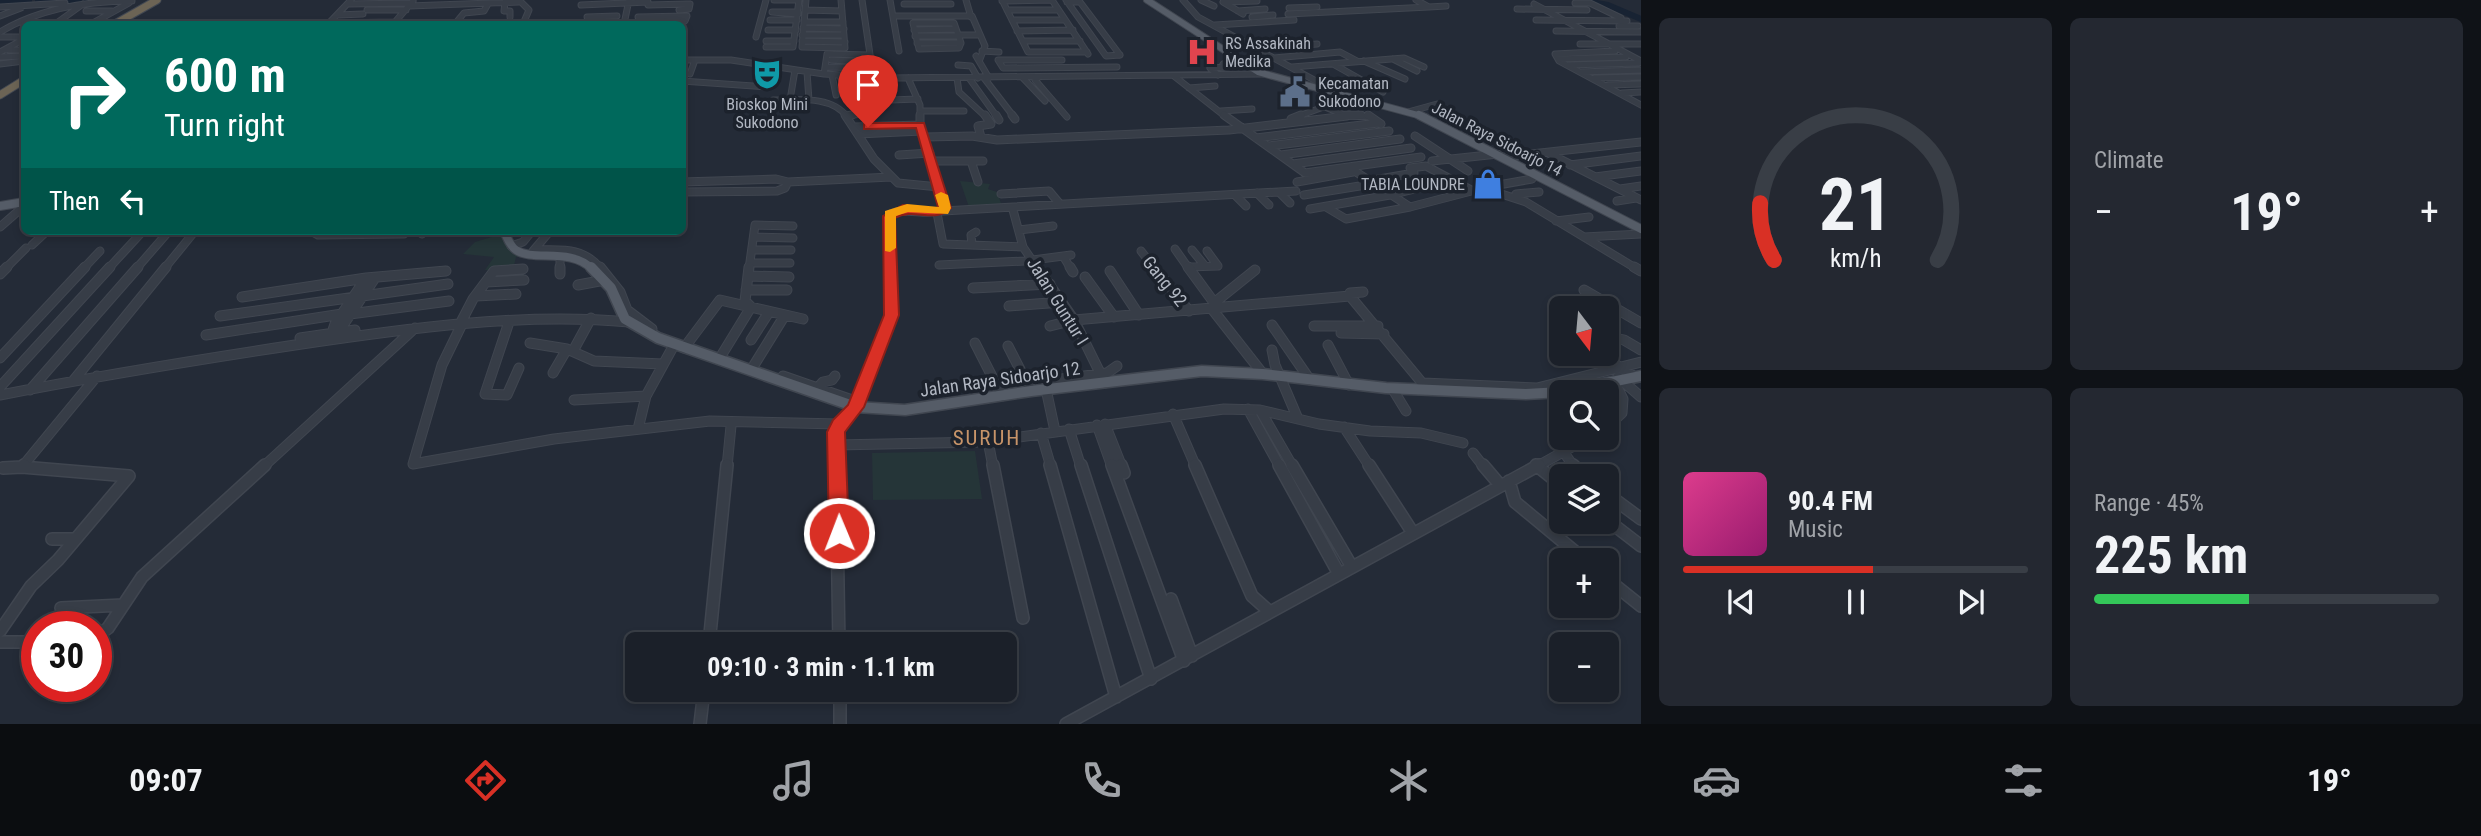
<!DOCTYPE html>
<meta charset="utf-8">
<style>
:root{--surface:#1b2029;--page:#242831;--text:#f1f3f6;--muted:#a0a3a8;--line:#393e46;--accent:#d93025}
body{margin:0;font-family:"Roboto Condensed",sans-serif;background:var(--page);color:var(--text);height:100vh;display:flex;flex-direction:column;font-size:26px;white-space:nowrap}
*{box-sizing:border-box;margin:0}
p{font-size:23px;color:var(--muted)}
.icon{flex:none;width:38px;height:38px;fill:none;stroke:currentColor;stroke-width:2;stroke-linecap:round;stroke-linejoin:round}
.map{position:relative;flex:1;overflow:hidden}
.side{display:flex;flex-direction:column;gap:18px;padding:18px;background:#0f1217;width:840px}
.side>*{flex:none}
.banner{position:absolute;left:21px;top:21px;width:665px;height:214px;border-radius:10px;box-shadow:0 4px 10px #0003,0 0 0 2px var(--line);background:#00695c;color:#fff;overflow:hidden}
.needle{width:46px;rotate:164deg}
.controls{position:absolute;left:1549px;top:296px;display:grid;gap:14px}
.controls a{display:grid;place-items:center;width:70px;height:70px;border-radius:10px;background:var(--surface);box-shadow:0 4px 10px #0003,0 0 0 2px var(--line);font-size:35px}
.speed{position:absolute;left:21px;top:611px;display:flex;gap:14px;font-size:35px;font-weight:700;text-align:center}
.speed>*{display:grid;place-content:center;width:91px;height:91px;border-radius:50%;background:var(--surface);box-shadow:0 4px 10px #0003,0 0 0 2px var(--line);line-height:1}
.speed .limit{border:10px solid #d22;background:#fff;color:#111}
.pin{position:absolute;display:grid;place-items:center;width:60px;height:60px;color:#fff;margin:-72px -30px;border-radius:50% 50% 50% 0;rotate:-45deg;box-shadow:0 0 7px #0007}
.pin .icon{rotate:45deg}
.me{position:absolute;width:77px;margin:-38px;rotate:359deg;stroke-linejoin:round;filter:drop-shadow(0 0 5px #0008)}
.turn{display:flex;align-items:center;gap:24px;height:147px;padding:0 28px;font-size:32px}
.turn .icon{width:91px;height:91px;stroke-width:2.5}
.turn b{display:block;font-size:49px;line-height:60px}
.then{display:flex;align-items:center;height:66px;padding:0 28px;background:#0003;gap:14px;font-size:26px}
.big{font-size:52px;font-weight:700;line-height:1.1}
.side .card{flex:1;display:flex;flex-direction:column;justify-content:center;gap:10px;min-width:0;padding:0 24px;border-radius:10px;background:var(--page)}
.side .dial{align-items:center;gap:0}
.dial svg{height:182px;overflow:visible;fill:none;stroke:var(--line);stroke-width:7;stroke-linecap:round;text-anchor:middle}
.dial text{fill:var(--text);stroke:none}
.song{display:flex;align-items:center;gap:21px}
.cover{width:84px;height:84px;border-radius:10px;background:linear-gradient(135deg,hsl(330 70% 55%),hsl(320 70% 35%))}
.played{height:7px;border-radius:4px;background:linear-gradient(90deg,var(--accent) 55%,var(--line) 55%)}
.keys{display:flex;justify-content:space-around;direction:ltr}
.heat{display:flex;justify-content:space-between;align-items:center;font-size:38px;direction:ltr}
.charge{height:10px;border-radius:5px;background:linear-gradient(90deg,#34c759 45%,var(--line) 0)}
.side .tiles{flex:1;display:grid;gap:18px;grid-template-columns:repeat(2,1fr)}
.trip{position:absolute;left:625px;top:632px;width:392px;height:70px;border-radius:10px;background:var(--surface);box-shadow:0 4px 10px #0003,0 0 0 2px var(--line);font-weight:700;line-height:70px;text-align:center}
.tabs{display:flex;height:112px;justify-content:space-around;align-items:center;background:#0b0d10;color:var(--muted)}
.tabs .icon{width:49px;height:49px}
.tabs .selected{color:var(--accent)}
.tabs b{font-size:32px;color:var(--text)}
main{display:flex;flex:1;min-height:0}
.map>svg:first-child{display:block}
</style>
<main>
<div class="map">
<svg width="1641" height="724" viewBox="0 0 1641 724">
<rect width="100%" height="100%" fill="#242b37"/>
<path fill="#253538" d="M960,181L990,184L988,189L997,192L1002,206L969,207Z
M505,233L523,256L516,257L513,269L485,270L494,257L463,254L475,242Z
M975,451L982,499L873,500L872,453Z"/>
<g fill="none" stroke-linecap="round" stroke-linejoin="round">
<path stroke="#182333" stroke-width="6" d="M1580,0L1608,5L1641,19
M38,1L54,0
M0,2L29,1
M54,2L98,1"/>
<g stroke="#404650" stroke-width="7">
<path id="minor-far3" d="M519,0L529,10L523,24
M774,0H799
M806,0L802,47L845,48L841,0
M862,0L872,68L880,100
M890,0L899,51
M966,0L971,17
M1002,0L1028,52H1087
M1052,0L1088,54
M1066,0L1106,56L1120,55
M1183,0L1198,17L1340,94V101L1296,117
M1201,0L1214,6
M1002,1L1052,0
M505,2L504,11H510V17
M1067,2H1080L1120,55
M1575,3H1590L1621,18
M348,4L412,3
M904,4H951
M1534,4L1641,61
M581,5L648,2
M648,5L688,4
M409,6L519,2
M0,7L65,3
M1429,7L1446,6
M1289,8L1317,7
M1517,9L1587,10
M367,10H406
M679,10L689,9L690,4
M805,10L842,11
M1007,10H1058
M86,11H112
M1238,11L1265,9
M798,12H772L798,14
M1243,14L1223,2L1257,1
M1288,14L1429,7L1416,0
M338,15L363,14
M0,16L21,8
M893,16H972L985,46L980,59
M587,17L617,16
M638,17L687,16L685,21L645,22
M1252,17L1273,15
M770,20H797
M1012,20H1065
M1536,20L1627,21
M58,22L83,4
M804,22H843
M329,23L351,0
M330,23L395,22L413,1
M913,23H954L961,43L959,48L919,49Z
M23,24L95,23
M91,24L129,3
M455,24L464,13L484,11L488,4
M582,24L614,23
M624,24L629,0
M1215,25L1294,20
M1619,26H1638
M682,27V32
M803,28L844,29
M768,30H796
M914,30L956,29
M1017,31L1073,30
M1556,31L1641,32
M0,32C40,8 86,1 132,1
M802,35H844
M958,35H980
M915,36H959
M0,37H24
M756,37L766,0
M766,41H794
M802,41L845,42
M1023,41H1080
M917,43H961
M1580,44H1641
M766,47H793L799,0
M1260,49L1317,44
M9,50H24
M982,51L999,52
M1615,51L1555,54L1559,61L1641,105
M0,52L24,39
M976,56L989,78
M0,57L24,56
M1274,58L1340,52L1357,61
M1393,59L1417,71
M1558,59L1626,57
M682,60H731L824,74L889,78L1263,74
M831,60L871,62
M1062,60H998L1003,68L1117,67
M1364,61L1405,79
M0,64L24,61
M1333,64L1383,92
M958,65L971,66L978,78
M1568,65L1639,63
M826,67L872,68
M1292,67L1404,58L1424,67
M807,72L809,100
M1580,72L1641,70
M690,74L695,60
M824,74L827,54L870,55
M832,75L836,95
M1218,75L1210,68L1227,67L1223,64
M840,76L848,98
M855,76L863,101L918,99
M1174,76L1226,117
M1022,77L1045,101
M1039,77L1035,80L1067,117
M908,78L920,105V117
M957,78L959,92L986,117
M969,78L997,117
M984,78L1014,117
M1594,78L1641,77
M682,81L766,87L774,67
M1608,85L1641,84
M1189,88L1215,86
M1333,89L1357,83
M1622,93L1641,92
M773,100C796,100 832,95 847,117
M790,100L795,70
M1325,107L1347,116L1371,117
M920,111H964
M1221,111L1252,109
M1408,112L1437,104
M847,116L869,113
M1338,117L1347,116"/>
</g>
<g stroke="#404650" stroke-width="9">
<path id="minor-far2" d="M845,115L874,159L898,183L939,187
M996,115L999,120
M1012,115L1015,119
M1224,115L1305,173L1421,157
M1345,115H1361
M1368,115L1381,124
M847,116L852,115
M1291,119L1301,115
M854,127L920,125
M858,134L922,131
M1415,136L1468,171
M925,137L972,136L997,140L1229,130L1347,116
M981,137L978,126L991,124L985,115
M1256,138L1378,123
M1269,146L1389,131
M1550,154L1641,200
M899,155L930,153
M1281,155L1400,139
M1503,157L1641,142
M932,161H983
M971,161L978,182
M1432,161L1498,154
M1293,164L1411,148
M1570,165L1641,156
M1410,168L1426,166L1473,191
M1353,170L1410,207
M1595,177L1641,171
M1368,181L1414,173
M682,182L776,179L788,182L891,177
M1297,182L1353,172
M1487,187L1532,179
M1620,189L1641,186
M682,192L777,191L785,188L788,182
M1279,192L1290,203
M1257,193L1269,205
M1001,194L1049,191L1059,203
M1516,194L1539,192
M1235,195L1246,206
M1304,195L1372,184
M1617,201L1636,198
M1326,207L1346,219L1410,207L1483,188L1526,202L1637,269
M1310,209L1390,195L1452,180
M1013,210L1023,247
M943,211L1296,191
M937,213L943,244L1023,247L1038,269
M1556,221L1589,217
M0,227L24,206
M1019,230L1053,226
M311,231L318,235L404,234
M283,232H311
M422,234L424,231
M754,237L793,238
M1584,237L1641,234
M32,245L47,231
M972,245L971,235L976,232
M511,246L523,242L532,231
M1175,249L1189,269
M534,250C561,250 583,246 601,269
M752,250H791
M1192,250L1205,266
M533,251L550,231
M1141,251L1155,269
M1207,251L1218,266
M560,255V269
M1063,256L1071,269
M750,263H790
M939,265L1025,261L1071,255
M1188,267L1218,266
M5,269L26,248
M83,269L100,251
M108,269L143,231
M136,269L169,231
M164,269L195,231
M749,269L755,225L793,226
M891,269L890,214C908,206 929,218 945,208L920,125V115"/>
</g>
<g stroke="#404650" stroke-width="11">
<path id="minor-far1" d="M560,267V274
M600,267L620,292L627,310L652,329
M1037,267L1074,320L1105,383
M1070,267L1073,272
M1154,267L1189,311
M1188,267L1218,308
M1634,267L1641,271
M1110,271L1139,315
M0,274L7,267
M748,276L789,277
M1085,277L1114,317
M486,282L524,280
M578,285L605,280
M973,288L1050,284
M746,290H787
M1584,290L1641,323
M476,296L516,294
M1350,296V293L1363,292
M242,297L366,278L446,271
M1214,303L1255,270
M1009,306L1062,302
M1212,309L1263,374
M350,314L449,301
M220,316L448,284
M509,322L485,394L507,395L519,368
M460,324L473,299L494,271L523,269
M462,324L442,365L413,464L554,439L710,421L839,424
M1272,325L1310,380
M1050,326L1074,320L1350,296L1428,390
M1314,326H1378
M1555,326L1561,330
M1341,333L1384,334
M337,334L375,278
M206,335L342,314
M335,335L332,333L335,324L366,278
M1606,336L1624,340L1641,350
M300,338L355,330
M751,340L769,312
M530,343L567,349L594,361L663,364
M975,343L1002,396
M1328,345L1349,385
M1008,346L1031,391
M684,348L720,300L803,319
M1272,350L1275,365L1298,419
M573,351L591,318
M1599,354L1635,377
M721,356L751,307L745,301L749,267
M0,358L85,267
M751,370L785,315
M553,373L567,349
M783,376L858,402
M1618,377L1641,397
M73,381L166,267
M1423,383L1537,388L1641,362
M0,387L110,267
M1056,388L1054,380L1107,373L1117,366
M1392,388L1406,411
M1046,389L1055,431
M30,390L138,267
M815,391L823,382L832,380L835,376
M0,395C98,376 196,360 295,345C403,329 519,312 629,322
M574,400L646,396
M1248,409L1280,467
M1260,410L1293,467
M1173,414L1196,467
M1105,424L1122,467
M1097,425L1112,467
M1344,427L1370,467
M1606,428L1622,413L1623,399L1614,381
M638,429L646,396L674,345
M1069,429L1081,467
M1041,433L1051,467
M988,441L993,467
M836,445L983,442L1224,409L1260,410L1319,424L1370,431L1421,433L1463,443
M1563,451L1574,467
M1473,453L1484,467
M22,467L97,376
M263,467L415,328
M727,467L731,426
M836,467V432L839,424L857,405L891,315V267
M1536,467L1588,438"/>
</g>
<g stroke="#404650" stroke-width="14">
<path id="minor" d="M836,465L839,644
M993,465L1023,618
M1050,465L1116,697
M1081,465L1151,679
M1112,465L1184,661
M1121,465L1124,473
M1195,465L1252,596L1270,612
M1279,465L1339,574
M1292,465L1352,567
M1369,465L1413,533
M1483,465L1500,485
M1536,465L1561,485
M1573,465L1584,476
M22,467L24,465
M1509,481L1515,502L1585,560
M1606,493L1641,519
M1606,519L1641,546
M52,539H75
M1606,578L1641,606
M1171,599L1192,656
M61,608L123,605
M0,631L31,586L58,560L129,476L22,467L3,468
M96,637L108,628L142,577L265,465
M0,642H37
M709,644L727,465
M840,690V724
M700,724L704,690
M1066,724L1539,465"/>
</g>
<g stroke="#404650" stroke-width="8">
<path id="major-far2" d="M1147,0L1258,72L1425,117"/>
</g>
<g stroke="#404650" stroke-width="10">
<path id="major-far1" d="M1419,115L1641,229
M0,206L24,202
M504,231C507,238 510,246 516,250C533,262 571,247 592,269"/>
</g>
<g stroke="#404650" stroke-width="13">
<path id="major" d="M591,267L611,288L625,319L658,338L856,407L905,410L1031,391L1202,371L1263,374L1386,388L1526,394L1561,392
M1563,392L1641,376"/>
</g>
<g stroke="#424852" stroke-width="9">
<path id="highway" d="M115,24L157,0
M0,95L24,80"/>
</g>
<use href="#minor-far3" stroke="#373d47" stroke-width="5"/>
<use href="#minor-far2" stroke="#373d47" stroke-width="7"/>
<use href="#minor-far1" stroke="#373d47" stroke-width="9"/>
<use href="#minor" stroke="#373d47" stroke-width="11"/>
<use href="#major-far2" stroke="#555c67" stroke-width="6"/>
<use href="#major-far1" stroke="#555c67" stroke-width="8"/>
<use href="#major" stroke="#555c67" stroke-width="10"/>
<use href="#highway" stroke="#6c6455" stroke-width="7"/>
</g>
<path fill="#d93025" stroke="#8d1f18" stroke-width="2" d="M868,123H924L951,208C935,224 914,207 895,218L899,315L864,407L845,432L849,533L846,538L839,540L832,538L829,533L827,432L833,420L848,405L884,315L883,216L903,205L935,209L938,207L916,128L864,129V124Z"/>
<path fill="#f59e0b" d="M941,192L948,195L951,208L948,214L908,212L896,216V248L890,252L885,251V211L907,204L939,207L935,195Z"/>
<defs>
<g id="hospital-bare" transform="scale(2.415)"><path d="M-5-5h3v3.5h4V-5h3V5h-3V1.5h-4V5h-3Z" fill="#e0444e" stroke="#1c222c" stroke-width="2.5" paint-order="stroke"/></g>
<g id="theatre-bare" transform="scale(2.415)"><path d="M-5-5.5Q0-4 5-5.5V0Q5 5 0 6Q-5 5-5 0ZM-3.3-2.5H-1v1.5H-3.3ZM1-2.5H3.3v1.5H1ZM-2.8 1Q0 5.5 2.8 1Z" fill="#0f9aa8" stroke="#1c222c" stroke-width="2.5" paint-order="stroke"/></g>
<g id="civic-bare" transform="scale(2.415)"><path d="M-.6-6.5H3V-4.5H.6V-3L4-1V1h2V6H-6V1h2V-1L-.6-3ZM-1.2 2.5V6h2.4V2.5Z" fill="#5c6f8a" stroke="#1c222c" stroke-width="2.5" paint-order="stroke"/></g>
<g id="shop-bare" transform="scale(2.415)"><path d="M-5-2.5h2.3a2.7 3.5 0 0 1 5.4 0H5L5.5 6h-11ZM-1.5-2.5h3a1.5 2.3 0 0 0-3 0Z" fill="#3f7fe0" stroke="#1c222c" stroke-width="2.5" paint-order="stroke"/></g>
</defs>
<g fill-rule="evenodd">
<use href="#hospital-bare" x="1202" y="52"/>
<use href="#theatre-bare" x="767" y="74"/>
<use href="#civic-bare" x="1295" y="92"/>
<use href="#shop-bare" x="1488" y="184"/>
</g>
<g text-anchor="middle" dominant-baseline="central" stroke-width="7" stroke-linejoin="round" paint-order="stroke">
<g font-size="16" fill="#b2b8c3" stroke="#1c222c" text-anchor="start">
<text x="1225" y="43">RS Assakinah<tspan x="1225" dy="18">Medika</tspan></text>
<text x="1318" y="83">Kecamatan<tspan x="1318" dy="18">Sukodono</tspan></text>
<text x="767" y="104" text-anchor="middle">Bioskop Mini<tspan x="767" dy="18">Sukodono</tspan></text>
<text x="1465" y="184" text-anchor="end">TABIA LOUNDRE</text>
</g>
<g font-size="16" fill="#b2b8c3" stroke="#1c222c">
<text transform="translate(1497 139) rotate(27)">Jalan Raya Sidoarjo 14</text>
</g>
<g font-size="18" fill="#b2b8c3" stroke="#1c222c">
<text transform="translate(1165 281) rotate(51)">Gang 92</text>
<text transform="translate(1058 301) rotate(58)">Jalan Guntur I</text>
<text transform="translate(1000 379) rotate(-8)">Jalan Raya Sidoarjo 12</text>
</g>
<g font-size="21" letter-spacing="2" fill="#c79469" stroke="#1c222c">
<text x="987" y="438">SURUH</text>
</g>
</g>
</svg>
<div class="controls">
<a><svg class="needle" viewBox="-14 -14 28 28"><path d="M0-13l5 13h-10z" fill="#e53935"/><path d="M0 13l5-13h-10z" fill="#a0a3a8"/></svg></a>
<a><svg class="icon" aria-label="search" viewBox="0 0 24 24"><circle cx="10" cy="10" r="6"/><path d="M15 15l6 6"/></svg></a>
<a><svg class="icon" aria-label="layers" viewBox="0 0 24 24"><path d="M12 4l9 5-9 5-9-5zM3 14l9 5 9-5"/></svg></a>
<a>+</a>
<a>−</a>
</div>
<div class="speed"><div class="limit">30</div></div>
<div class="pin" style="left:868px;top:127px;background:#d93025"><svg class="icon" aria-label="arrive" viewBox="0 0 24 24"><path d="M6 21V4h12l-3 4 3 4H6"/></svg></div>
<svg class="me" style="left:839px;top:533px" viewBox="-20 -20 40 40"><circle r="17" fill="#d93025" stroke="#fff" stroke-width="3"/><path d="M0-11L8 9 0 5-8 9z" fill="#fff"/></svg>
<div class="trip">09:10 · 3 min · 1.1 km</div>
<div class="banner">
<div class="turn"><svg class="icon" aria-label="right" viewBox="0 0 24 24"><path d="M7 20v-9h11M14 6l5 5-5 5"/></svg><div><b>600 m</b>Turn right</div></div>
<div class="then">Then<svg class="icon" aria-label="left" viewBox="0 0 24 24"><path d="M17 20v-9H6M10 6l-5 5 5 5"/></svg></div>
</div>
</div>
<section class="side">
<div class="tiles">
<div class="card dial"><svg viewBox="0 0 100 80">
<path d="M14 69A42 42 0 1 1 86 69"/>
<path d="M14 69A42 42 0 0 1 8 44" stroke="#d93025"/>
<text x="50" y="56" font-size="32" font-weight="700">21</text>
<text x="50" y="72" font-size="11">km/h</text>
</svg></div>
<div class="card"><p>Climate</p>
<div class="heat"><a>−</a><b class="big">19°</b><a>+</a></div>
</div>
<div class="card">
<div class="song"><i class="cover"></i><div><b>90.4 FM</b><p>Music</p></div></div>
<div class="played"></div>
<div class="keys"><svg class="icon" aria-label="previous" viewBox="0 0 24 24"><path d="M18 5L8 12l10 7zM5 5v14"/></svg><svg class="icon" aria-label="pause" viewBox="0 0 24 24"><path d="M8 5v14M16 5v14"/></svg><svg class="icon" aria-label="next" viewBox="0 0 24 24"><path d="M6 5l10 7-10 7zM19 5v14"/></svg></div>
</div>
<div class="card"><p>Range · 45%</p><b class="big">225 km</b><div class="charge"></div></div>
</div>
</section>
</main>
<nav class="tabs">
<b>09:07</b>
<svg class="icon selected" aria-label="directions" viewBox="0 0 24 24"><path d="M12 3l9 9-9 9-9-9zM9 14v-3h6M13 9l2 2-2 2"/></svg>
<svg class="icon" aria-label="music" viewBox="0 0 24 24"><path d="M9 18V5l10-2v13"/><circle cx="6" cy="18" r="3"/><circle cx="16" cy="16" r="3"/></svg>
<svg class="icon" aria-label="phone" viewBox="0 0 24 24"><path d="M5 4h4l2 5-3 2q2 4 5 5l2-3 5 2v4C11 20 4 13 5 4z"/></svg>
<svg class="icon" aria-label="climate" viewBox="0 0 24 24"><path d="M12 3v18M4 7l16 10M4 17L20 7"/></svg>
<svg class="icon" aria-label="car" viewBox="0 0 24 24"><path d="M5 17H2v-5l4-1 3-4h7l3 4 3 1v5h-3M9 17h6M6 11h13"/><circle cx="7" cy="17" r="2"/><circle cx="17" cy="17" r="2"/></svg>
<svg class="icon" aria-label="filters" viewBox="0 0 24 24"><path d="M4 7h16M4 17h16"/><circle cx="9" cy="7" r="2"/><circle cx="15" cy="17" r="2"/></svg>
<b>19°</b>
</nav>
